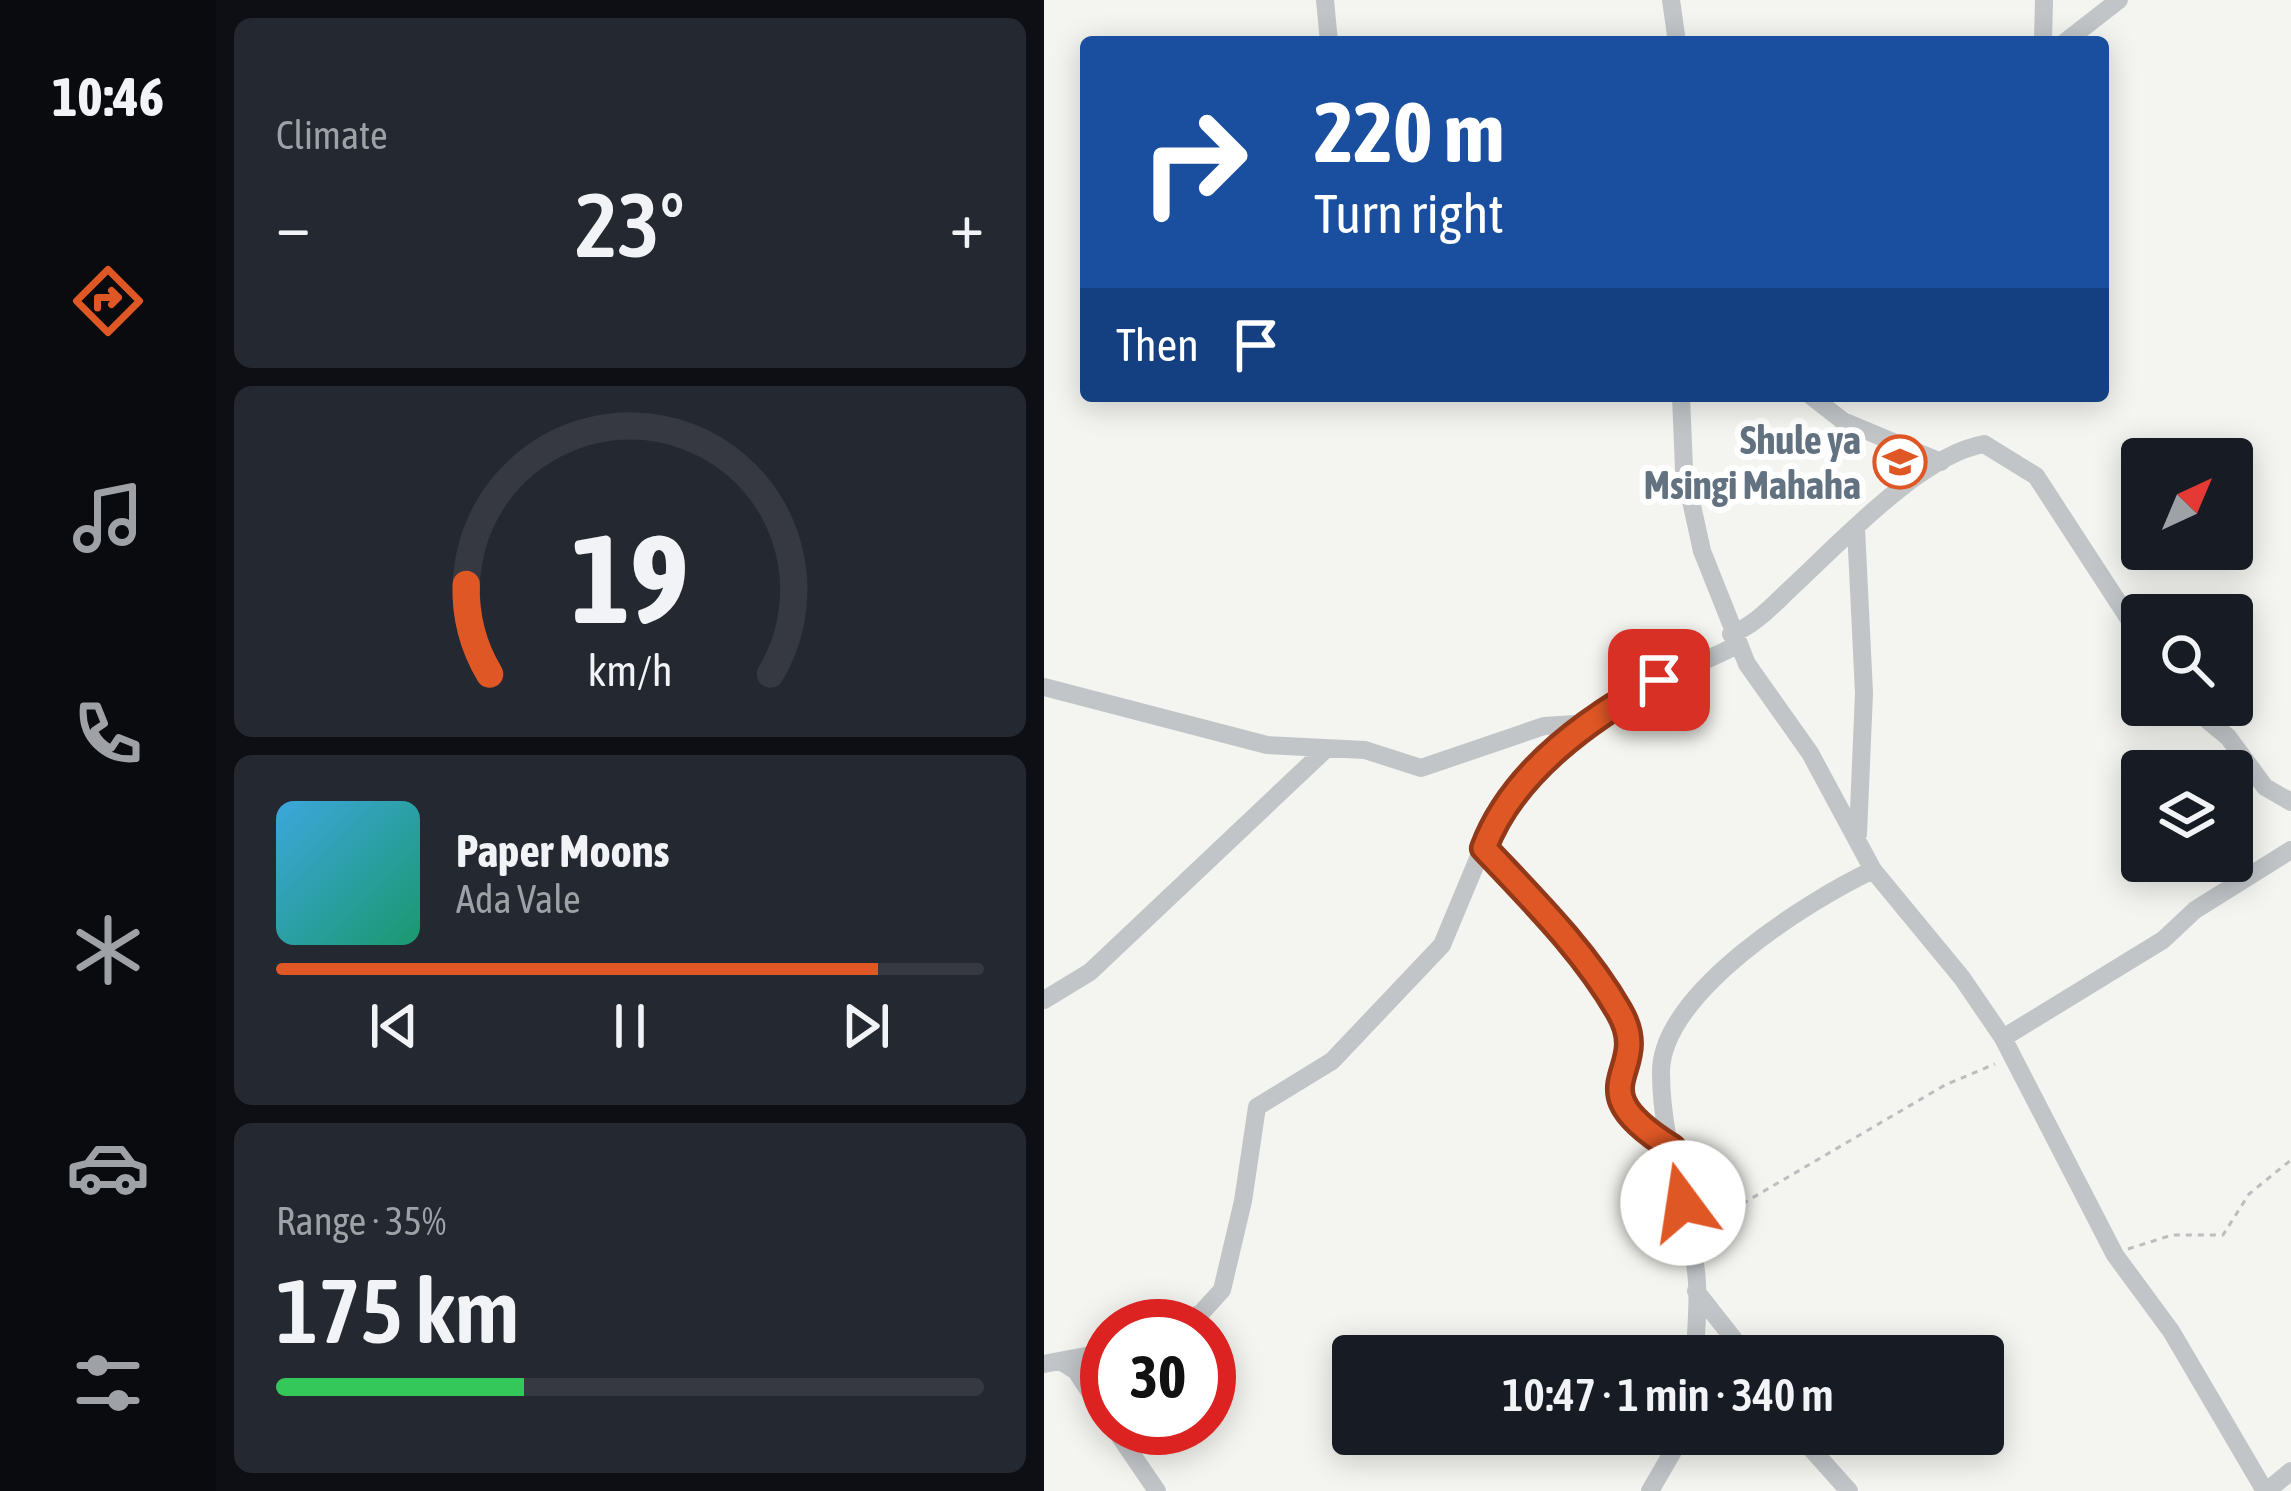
<!DOCTYPE html>
<meta charset="utf-8">
<style>
:root{--surface:#171b24;--page:#242831;--text:#f1f3f6;--muted:#9ea1a6;--line:#363941;--accent:#df5725}
body{margin:0;font-family:"Asap Condensed",sans-serif;background:var(--page);color:var(--text);height:100vh;display:flex;flex-direction:column;font-size:45px;white-space:nowrap}
*{box-sizing:border-box;margin:0}
p{font-size:39px;color:var(--muted)}
.icon{flex:none;width:66px;height:66px;fill:none;stroke:currentColor;stroke-width:2;stroke-linecap:round;stroke-linejoin:round}
.map{position:relative;flex:1;overflow:hidden}
.panel{display:flex;flex-direction:column;gap:18px;padding:18px;background:#0d0f14;width:828px}
.panel>*{flex:none}
.hud{position:absolute;left:36px;top:36px;width:1029px;height:366px;border-radius:12px;box-shadow:0 6px 30px #0003;background:#1a4fa0;color:#fff;overflow:hidden}
.needle{width:78px;rotate:44deg}
.tools{position:absolute;left:1077px;top:438px;display:grid;gap:24px}
.tools a{display:grid;place-items:center;width:132px;height:132px;border-radius:12px;background:var(--surface);box-shadow:0 6px 30px #0003;font-size:60px}
.speed{position:absolute;left:36px;top:1299px;display:flex;gap:24px;font-size:60px;font-weight:700;text-align:center}
.speed>*{display:grid;place-content:center;width:156px;height:156px;border-radius:50%;background:var(--surface);box-shadow:0 6px 30px #0003;line-height:1}
.speed .limit{border:18px solid #d22;background:#fff;color:#111}
.pin{position:absolute;display:grid;place-items:center;width:102px;height:102px;color:#fff;margin:-51px;border-radius:24px;box-shadow:0 6px 18px #0006}
.me{position:absolute;width:132px;margin:-66px;rotate:346deg;stroke-linejoin:round;filter:drop-shadow(0 0 9px #0008)}
.turn{display:flex;align-items:center;gap:42px;height:252px;padding:0 36px;font-size:54px}
.turn .icon{width:156px;height:156px;stroke-width:2.5}
.turn b{display:block;font-size:84px;line-height:102px}
.then{display:flex;align-items:center;height:114px;padding:0 36px;background:#0003;gap:24px;font-size:45px}
.big{font-size:90px;font-weight:600;line-height:1.1}
.panel .tile{flex:1;display:flex;flex-direction:column;justify-content:center;gap:18px;min-width:0;padding:0 42px;border-radius:18px;background:var(--page)}
.panel .dial{align-items:center;gap:0}
.dial svg{height:312px;overflow:visible;fill:none;stroke:var(--line);stroke-width:7;stroke-linecap:round;text-anchor:middle}
.dial text{fill:var(--text);stroke:none}
.song{display:flex;align-items:center;gap:36px}
.cover{width:144px;height:144px;border-radius:18px;background:linear-gradient(135deg,hsl(200 70% 55%),hsl(160 70% 35%))}
.played{height:12px;border-radius:6px;background:linear-gradient(90deg,var(--accent) 85%,var(--line) 85%)}
.keys{display:flex;justify-content:space-around;direction:ltr}
.heat{display:flex;justify-content:space-between;align-items:center;font-size:66px;direction:ltr}
.charge{height:18px;border-radius:9px;background:linear-gradient(90deg,#34c759 35%,var(--line) 0)}
.trip{position:absolute;left:288px;top:1335px;width:672px;height:120px;border-radius:12px;background:var(--surface);box-shadow:0 6px 30px #0003;font-weight:600;line-height:120px;text-align:center}
main{display:flex;flex:1;min-height:0}
.tab-bar{display:flex;flex-direction:column;width:216px;justify-content:space-around;align-items:center;background:#090b0e;color:var(--muted)}
.tab-bar .icon{width:84px;height:84px}
.tab-bar .selected{color:var(--accent)}
.tab-bar b{font-size:54px;color:var(--text)}
.map>svg:first-child{display:block}
</style>
<main>
<nav class="tab-bar">
<b>10:46</b>
<svg class="icon selected" aria-label="directions" viewBox="0 0 24 24"><path d="M12 3l9 9-9 9-9-9zM9 14v-3h6M13 9l2 2-2 2"/></svg>
<svg class="icon" aria-label="music" viewBox="0 0 24 24"><path d="M9 18V5l10-2v13"/><circle cx="6" cy="18" r="3"/><circle cx="16" cy="16" r="3"/></svg>
<svg class="icon" aria-label="phone" viewBox="0 0 24 24"><path d="M5 4h4l2 5-3 2q2 4 5 5l2-3 5 2v4C11 20 4 13 5 4z"/></svg>
<svg class="icon" aria-label="climate" viewBox="0 0 24 24"><path d="M12 3v18M4 7l16 10M4 17L20 7"/></svg>
<svg class="icon" aria-label="car" viewBox="0 0 24 24"><path d="M5 17H2v-5l4-1 3-4h7l3 4 3 1v5h-3M9 17h6M6 11h13"/><circle cx="7" cy="17" r="2"/><circle cx="17" cy="17" r="2"/></svg>
<svg class="icon" aria-label="filters" viewBox="0 0 24 24"><path d="M4 7h16M4 17h16"/><circle cx="9" cy="7" r="2"/><circle cx="15" cy="17" r="2"/></svg>
</nav>
<section class="panel">
<div class="tile"><p>Climate</p>
<div class="heat"><a>−</a><b class="big">23°</b><a>+</a></div>
</div>
<div class="tile dial"><svg viewBox="0 0 100 80">
<path d="M14 69A42 42 0 1 1 86 69"/>
<path d="M14 69A42 42 0 0 1 8 46" stroke="#df5725"/>
<text x="50" y="56" font-size="32" font-weight="700">19</text>
<text x="50" y="72" font-size="11">km/h</text>
</svg></div>
<div class="tile">
<div class="song"><i class="cover"></i><div><b>Paper Moons</b><p>Ada Vale</p></div></div>
<div class="played"></div>
<div class="keys"><svg class="icon" aria-label="previous" viewBox="0 0 24 24"><path d="M18 5L8 12l10 7zM5 5v14"/></svg><svg class="icon" aria-label="pause" viewBox="0 0 24 24"><path d="M8 5v14M16 5v14"/></svg><svg class="icon" aria-label="next" viewBox="0 0 24 24"><path d="M6 5l10 7-10 7zM19 5v14"/></svg></div>
</div>
<div class="tile"><p>Range · 35%</p><b class="big">175 km</b><div class="charge"></div></div>
</section>
<div class="map">
<svg width="1247" height="1491" viewBox="0 0 1247 1491">
<rect width="100%" height="100%" fill="#f4f4f0"/>
<g fill="none" stroke-linecap="round" stroke-linejoin="round">
<path stroke="#bbbdbf" stroke-width="3" stroke-dasharray="6 6" stroke-linecap="butt" d="M657,1228L901,1085L951,1064
M1084,1249L1128,1235H1179L1205,1194L1247,1160"/>
<path stroke="#c1c5c8" stroke-width="18" d="M281,0L285,42
M627,0L633,42
M999,42L1000,0
M1021,42L1075,0
M637,396L640,469L658,551L703,664L766,753L829,870L918,978L959,1038L1071,1255L1127,1331L1221,1491
M767,396L799,421L897,462
M812,528L820,693L814,834
M687,634C710,626 729,605 746,589C794,545 876,455 940,444L992,476L1098,639
M0,687L223,745L321,750L377,768L500,726L547,723
M1145,705L1184,737L1221,787L1247,802
M440,847C487,898 540,950 575,1011C612,1075 526,1084 628,1148
M0,1000L46,972L281,750
M959,1038L1119,940L1151,910L1247,850
M652,1291L703,1356
M133,1326L158,1312L178,1290L199,1201L213,1107L288,1061L398,945L451,818L473,787L586,695L694,645
M651,1356C652,1326 656,1294 651,1264C640,1202 617,1136 617,1073C616,993 765,900 829,870
M18,1362L32,1371L63,1418
M0,1364L63,1352
M70,1428L113,1491
M732,1434L761,1441
M754,1434L805,1491
M606,1491L639,1434
M1223,1491L1247,1471"/>
</g>
<g fill="none" stroke-linecap="round" stroke-linejoin="round">
<g stroke="#913918" stroke-width="30">
<path id="route" d="M615,680C546,717 468,773 440,848C487,898 540,950 575,1011C612,1074 526,1084 628,1148L639,1203"/>
</g>
<use href="#route" stroke="#df5725" stroke-width="21"/>
</g>
<defs>
<g id="school-ring" transform="scale(2.7)"><circle r="9.5" fill="#fff" stroke="#df5725" stroke-width="1.5"/><path d="M0-5L7-2L0 1L-7-2ZM-4 1L0 2.5L4 1V4Q0 6-4 4Z" fill="#df5725"/></g>
</defs>
<g fill-rule="evenodd">
<use href="#school-ring" x="856" y="462"/>
</g>
<g text-anchor="middle" dominant-baseline="central" stroke-width="12" stroke-linejoin="round" paint-order="stroke">
<g font-size="39" font-weight="bold" fill="#637280" stroke="#fff" text-anchor="end">
<text x="817" y="440">Shule ya<tspan x="817" dy="45">Msingi Mahaha</tspan></text>
</g>
</g>
</svg>
<div class="tools">
<a><svg class="needle" viewBox="-14 -14 28 28"><path d="M0-13l5 13h-10z" fill="#e53935"/><path d="M0 13l5-13h-10z" fill="#9ea1a6"/></svg></a>
<a><svg class="icon" aria-label="search" viewBox="0 0 24 24"><circle cx="10" cy="10" r="6"/><path d="M15 15l6 6"/></svg></a>
<a><svg class="icon" aria-label="layers" viewBox="0 0 24 24"><path d="M12 4l9 5-9 5-9-5zM3 14l9 5 9-5"/></svg></a>
</div>
<div class="speed"><div class="limit">30</div></div>
<div class="pin" style="left:615px;top:680px;background:#d93025"><svg class="icon" aria-label="arrive" viewBox="0 0 24 24"><path d="M6 21V4h12l-3 4 3 4H6"/></svg></div>
<svg class="me" style="left:639px;top:1203px" viewBox="-20 -20 40 40"><circle r="19" fill="#fff"/><path d="M0-13L10 11 0 6-10 11z" fill="#df5725"/></svg>
<div class="trip">10:47 · 1 min · 340 m</div>
<div class="hud">
<div class="turn"><svg class="icon" aria-label="right" viewBox="0 0 24 24"><path d="M7 20v-9h11M14 6l5 5-5 5"/></svg><div><b>220 m</b>Turn right</div></div>
<div class="then">Then<svg class="icon" aria-label="arrive" viewBox="0 0 24 24"><path d="M6 21V4h12l-3 4 3 4H6"/></svg></div>
</div>
</div>
</main>
